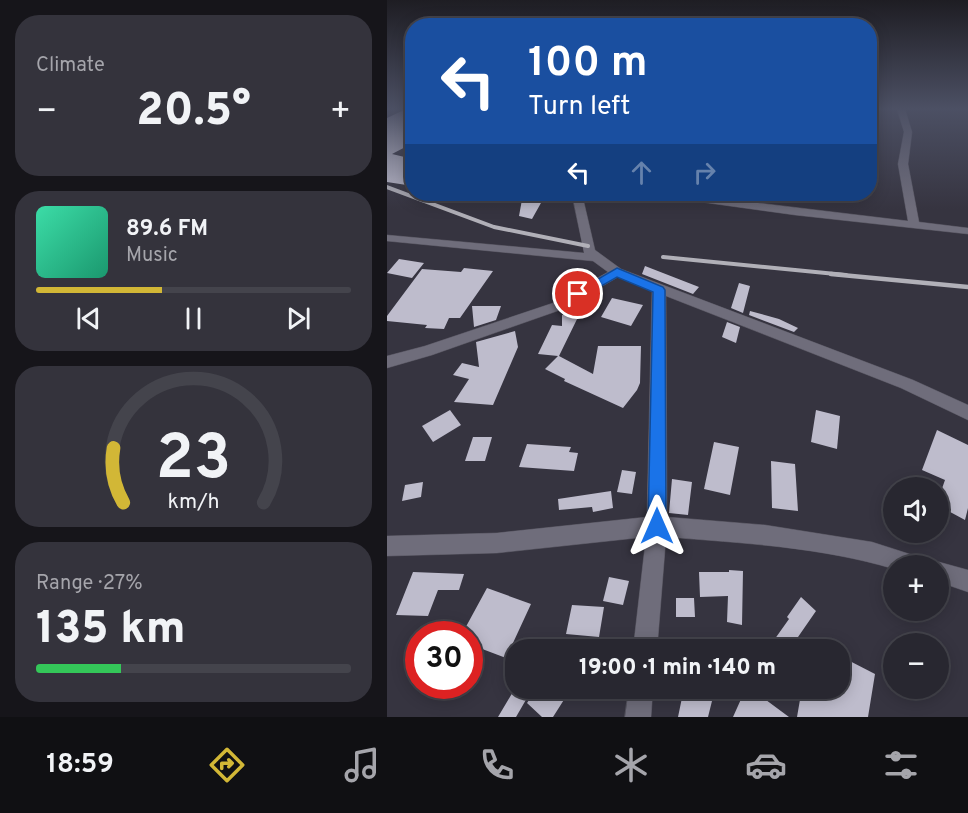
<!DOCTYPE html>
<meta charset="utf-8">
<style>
:root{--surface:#282730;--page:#34333c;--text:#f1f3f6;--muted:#a5a5ab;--line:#44444c;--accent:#d2b736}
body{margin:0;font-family:Overpass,sans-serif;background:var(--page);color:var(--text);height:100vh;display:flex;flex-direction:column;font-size:22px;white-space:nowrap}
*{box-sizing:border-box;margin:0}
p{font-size:20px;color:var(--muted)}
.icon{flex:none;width:33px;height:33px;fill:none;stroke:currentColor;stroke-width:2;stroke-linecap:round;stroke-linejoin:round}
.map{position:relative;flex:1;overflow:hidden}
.details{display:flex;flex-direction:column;gap:15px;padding:15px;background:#16151a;width:387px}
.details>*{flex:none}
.guide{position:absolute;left:18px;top:18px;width:472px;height:183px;border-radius:24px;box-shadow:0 3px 15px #0003,0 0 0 2px var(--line);background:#1a4fa0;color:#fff;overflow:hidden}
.tools{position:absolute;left:496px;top:477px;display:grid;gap:12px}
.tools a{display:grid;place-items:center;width:66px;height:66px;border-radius:50%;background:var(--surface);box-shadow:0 3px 15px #0003,0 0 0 2px var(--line);font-size:30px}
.speed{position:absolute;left:18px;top:621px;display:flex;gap:12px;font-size:30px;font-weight:700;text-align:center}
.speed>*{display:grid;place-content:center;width:78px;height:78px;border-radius:50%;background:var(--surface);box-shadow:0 3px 15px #0003,0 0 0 2px var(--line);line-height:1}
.speed .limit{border:9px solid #d22;background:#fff;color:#111}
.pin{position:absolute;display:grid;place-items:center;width:51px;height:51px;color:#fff;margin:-26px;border:3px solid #fff;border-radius:50%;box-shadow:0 2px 6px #0007}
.me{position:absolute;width:66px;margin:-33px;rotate:0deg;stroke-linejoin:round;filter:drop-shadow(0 0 4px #0008)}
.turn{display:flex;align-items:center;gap:21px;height:126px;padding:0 24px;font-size:27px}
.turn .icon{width:78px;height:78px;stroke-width:2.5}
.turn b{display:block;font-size:42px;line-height:51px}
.lanes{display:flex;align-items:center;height:57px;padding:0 24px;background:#0003;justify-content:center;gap:30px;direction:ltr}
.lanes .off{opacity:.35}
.big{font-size:45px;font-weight:800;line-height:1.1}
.details .widget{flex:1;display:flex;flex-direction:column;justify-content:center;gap:9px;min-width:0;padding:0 21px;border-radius:24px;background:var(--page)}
.details .dial{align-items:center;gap:0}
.dial svg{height:156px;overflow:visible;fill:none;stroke:var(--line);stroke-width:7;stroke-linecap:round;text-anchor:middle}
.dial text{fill:var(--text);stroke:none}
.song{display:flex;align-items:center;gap:18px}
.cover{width:72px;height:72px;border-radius:9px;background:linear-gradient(135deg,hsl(160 70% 55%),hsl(160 70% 35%))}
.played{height:6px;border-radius:3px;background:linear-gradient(90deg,var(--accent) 40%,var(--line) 40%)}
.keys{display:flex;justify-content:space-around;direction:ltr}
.heat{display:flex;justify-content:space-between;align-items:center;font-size:33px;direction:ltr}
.charge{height:9px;border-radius:4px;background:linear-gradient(90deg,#34c759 27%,var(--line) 0)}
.trip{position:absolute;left:118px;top:639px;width:345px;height:60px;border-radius:24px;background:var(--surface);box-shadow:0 3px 15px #0003,0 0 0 2px var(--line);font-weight:800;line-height:60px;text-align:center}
.menu{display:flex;height:96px;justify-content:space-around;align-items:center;background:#101013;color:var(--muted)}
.menu .icon{width:42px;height:42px}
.menu .current{color:var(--accent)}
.menu b{font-size:27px;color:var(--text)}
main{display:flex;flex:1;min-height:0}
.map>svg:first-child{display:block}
</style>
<main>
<section class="details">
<div class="widget"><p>Climate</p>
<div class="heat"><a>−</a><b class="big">20.5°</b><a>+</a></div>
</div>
<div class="widget">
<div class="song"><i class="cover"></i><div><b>89.6 FM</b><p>Music</p></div></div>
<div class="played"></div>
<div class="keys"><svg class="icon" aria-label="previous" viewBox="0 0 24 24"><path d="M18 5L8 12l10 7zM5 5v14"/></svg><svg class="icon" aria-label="pause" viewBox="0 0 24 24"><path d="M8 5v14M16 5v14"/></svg><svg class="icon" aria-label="next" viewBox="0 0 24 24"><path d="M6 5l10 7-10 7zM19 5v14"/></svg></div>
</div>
<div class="widget dial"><svg viewBox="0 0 100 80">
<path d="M14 69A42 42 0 1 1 86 69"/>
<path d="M14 69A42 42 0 0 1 9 41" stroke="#d2b736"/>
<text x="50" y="56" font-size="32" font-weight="700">23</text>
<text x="50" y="72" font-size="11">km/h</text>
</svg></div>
<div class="widget"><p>Range · 27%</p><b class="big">135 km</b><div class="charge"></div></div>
</section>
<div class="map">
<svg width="581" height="717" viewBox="0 0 581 717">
<rect width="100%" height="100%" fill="#363440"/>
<path fill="#bebccc" d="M19,109H26V143L5,154L26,159V186L0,182V118Z
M136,194H159L145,219L132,216Z
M12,259L37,263L25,278L0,273Z
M258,266L312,287L306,294L255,274Z
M77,268L106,271L73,318H62L57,329L38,328L40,325L0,321V316L35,269L74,272Z
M352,283L363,286L356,313L344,308Z
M225,298L256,305L244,326L214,317Z
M85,306H114L109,320L87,327Z
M363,311L392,319L411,328L407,332L362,315Z
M193,313L172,356L206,374L211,346H254L253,383L250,390L236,408L177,381L178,379L158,369L171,356L151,354L165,325L175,326V315Z
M340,322L353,327L349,343L335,337Z
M128,331L131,347L106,405L67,402L82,379L66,375L75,363L92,367L89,342Z
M63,410L74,425L46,442L35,426Z
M429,410L453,416L450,449L424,442Z
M550,430L581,445V508L578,520L552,506V497L558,480L535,470Z
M86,437H105L98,461H78Z
M327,442L352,447L343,495L317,489Z
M140,444L184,447L182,452L191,453L187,471L132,467Z
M384,461L408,464L411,511L385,508Z
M235,470L249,472L245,494L230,492Z
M285,479L305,482L301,515L282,513Z
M36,482L34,497L15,501L18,485Z
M224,491L226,508L206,512L205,507L172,510L171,499Z
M342,570L356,571L355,625L340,622L341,596L313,597L312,572H342Z
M26,572L77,574L72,590H51L41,616L9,615Z
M222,577L242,581L236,605L216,601Z
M100,588L144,604L119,658L82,644V634H75Z
M414,597L429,611L402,650H380L402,619L400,617Z
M289,598H307L308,617H289Z
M185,605L217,607L212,637L179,634Z
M453,656L488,674L481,717H410L415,688H453Z
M150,688H172L180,695L166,717H155L140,703Z
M297,688H304L326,697L321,717H291Z
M359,688H363L402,717H346Z
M127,690L140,698L129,717H111Z"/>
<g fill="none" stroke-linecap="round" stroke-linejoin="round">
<g stroke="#54525d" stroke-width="1">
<path id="minor" d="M510,109H518L525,132L521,164L532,222L581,228V234L408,215L278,197L273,194H297L521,221L511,164L517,132Z
M185,194H195L208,250L234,269L526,380L581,405V420L514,388L279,296L280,517L378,525L485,542L538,559L541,566H507V569C434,547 355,543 279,537L270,650H246L259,537L110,553L0,556V536L110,533L260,517L265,291L231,277L176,309L45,355L0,368V356L38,346L166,303L221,272L206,261L0,241V235L197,253Z
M552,562L581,570V592L552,582V566H544Z
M242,688H266L264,717H238Z"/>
</g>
<use href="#minor" fill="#6f6d7b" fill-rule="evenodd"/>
<path stroke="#b1b0b8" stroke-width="4" d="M0,187L107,227L201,246
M276,257L459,275"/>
<path stroke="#b1b0b8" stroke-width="4.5" d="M444,274L581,287"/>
</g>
<linearGradient id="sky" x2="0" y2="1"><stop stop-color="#1e1d23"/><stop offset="0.52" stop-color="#4c5064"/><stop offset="1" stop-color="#4c5064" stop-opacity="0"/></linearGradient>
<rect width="581" height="209" fill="url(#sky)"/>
<path fill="#1a73e8" stroke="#114b97" stroke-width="1.5" d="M230,268L276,287L278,290L279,526L276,532L270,535L264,532L261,526L266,292L230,277L195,297L191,299L185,294Z"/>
</svg>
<div class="tools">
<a><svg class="icon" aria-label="sound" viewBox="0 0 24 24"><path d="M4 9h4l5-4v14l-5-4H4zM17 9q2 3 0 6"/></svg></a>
<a>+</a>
<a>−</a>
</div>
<div class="speed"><div class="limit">30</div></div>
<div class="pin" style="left:191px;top:294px;background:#d93025"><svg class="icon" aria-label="arrive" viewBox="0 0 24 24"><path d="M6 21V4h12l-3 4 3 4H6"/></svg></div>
<svg class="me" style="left:270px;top:526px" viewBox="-20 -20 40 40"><path d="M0-17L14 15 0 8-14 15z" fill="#1a73e8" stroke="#fff" stroke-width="4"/></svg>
<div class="trip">19:00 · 1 min · 140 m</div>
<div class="guide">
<div class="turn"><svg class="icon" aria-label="left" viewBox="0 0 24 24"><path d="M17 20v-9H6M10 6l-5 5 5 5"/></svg><div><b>100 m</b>Turn left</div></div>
<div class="lanes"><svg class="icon" aria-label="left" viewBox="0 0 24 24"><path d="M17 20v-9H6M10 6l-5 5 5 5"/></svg><svg class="icon off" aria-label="ahead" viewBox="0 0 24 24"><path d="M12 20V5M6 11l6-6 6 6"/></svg><svg class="icon off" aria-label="right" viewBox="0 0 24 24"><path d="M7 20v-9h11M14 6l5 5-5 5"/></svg></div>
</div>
</div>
</main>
<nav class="menu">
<b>18:59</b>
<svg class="icon current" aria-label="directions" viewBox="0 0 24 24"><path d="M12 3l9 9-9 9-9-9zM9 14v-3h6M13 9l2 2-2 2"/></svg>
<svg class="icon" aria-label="music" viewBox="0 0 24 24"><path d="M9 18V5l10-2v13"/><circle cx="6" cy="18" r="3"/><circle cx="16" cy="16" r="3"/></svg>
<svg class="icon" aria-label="phone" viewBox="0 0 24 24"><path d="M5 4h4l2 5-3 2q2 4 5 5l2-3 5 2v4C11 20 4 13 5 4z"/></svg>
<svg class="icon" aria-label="climate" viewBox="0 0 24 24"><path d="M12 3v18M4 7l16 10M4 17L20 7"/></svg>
<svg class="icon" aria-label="car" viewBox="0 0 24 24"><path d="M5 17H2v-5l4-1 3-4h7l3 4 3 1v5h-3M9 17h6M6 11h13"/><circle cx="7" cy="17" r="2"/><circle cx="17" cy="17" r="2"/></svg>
<svg class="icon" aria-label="filters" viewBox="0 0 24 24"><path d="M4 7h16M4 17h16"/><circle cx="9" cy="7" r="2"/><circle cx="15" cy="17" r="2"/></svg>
</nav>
